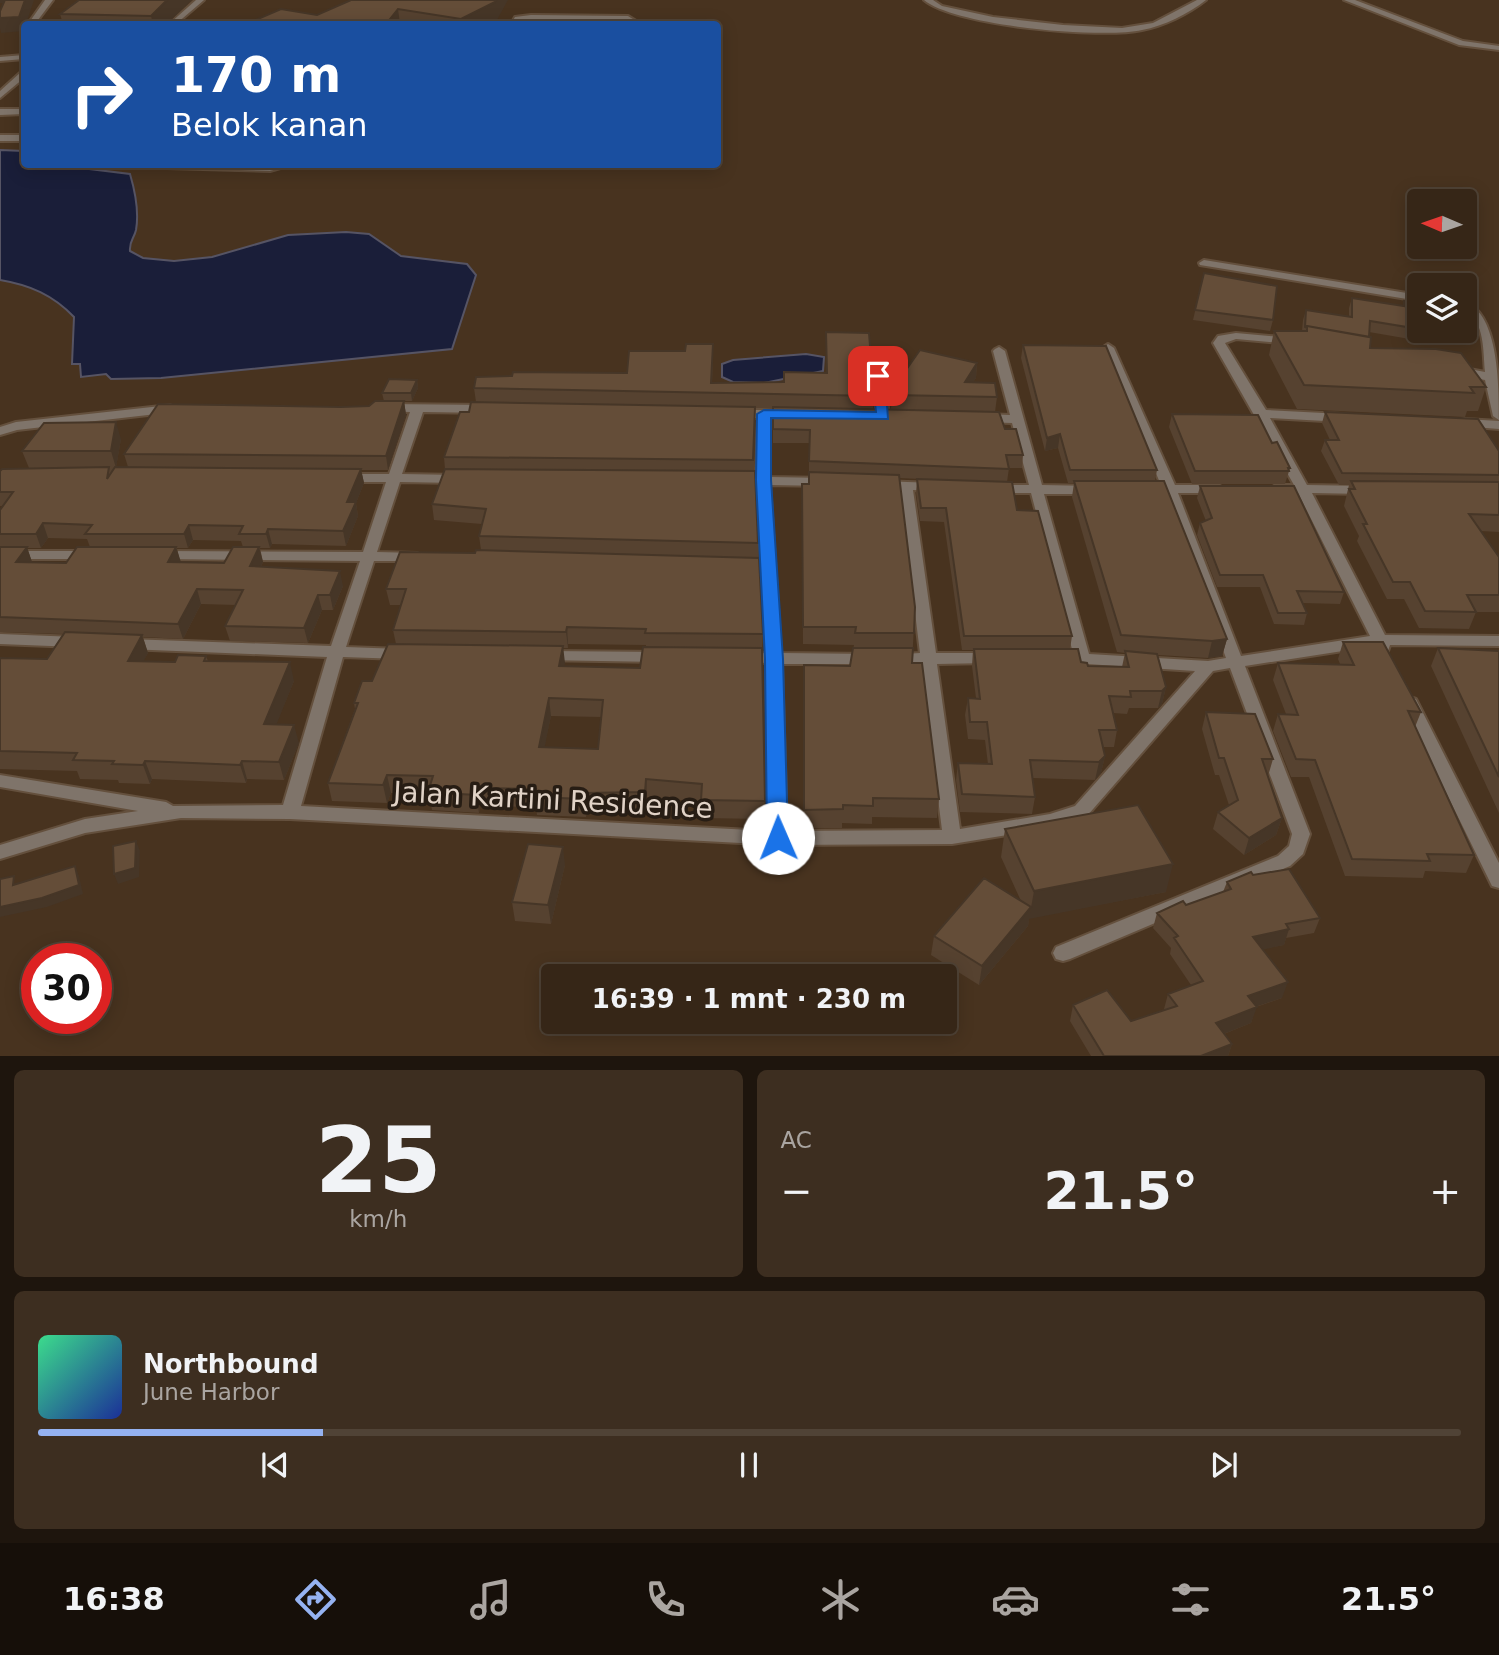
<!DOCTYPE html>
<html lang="id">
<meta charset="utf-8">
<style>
:root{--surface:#362617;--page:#3d2e20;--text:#f1f3f6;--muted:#aaa5a1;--line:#504336;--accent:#95b2f1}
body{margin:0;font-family:"DejaVu Sans",sans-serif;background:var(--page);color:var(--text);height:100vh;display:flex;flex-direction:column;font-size:26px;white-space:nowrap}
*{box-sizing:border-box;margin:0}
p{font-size:23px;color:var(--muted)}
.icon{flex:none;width:38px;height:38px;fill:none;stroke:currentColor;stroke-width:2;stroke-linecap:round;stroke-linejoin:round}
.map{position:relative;height:1056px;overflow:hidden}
.side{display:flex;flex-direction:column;gap:14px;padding:14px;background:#1e150d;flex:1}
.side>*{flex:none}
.hud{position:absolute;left:21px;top:21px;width:700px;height:147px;border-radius:7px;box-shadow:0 4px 18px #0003,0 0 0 2px var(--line);background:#1a4fa0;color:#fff;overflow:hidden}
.needle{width:46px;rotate:272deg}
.controls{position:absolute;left:1407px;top:189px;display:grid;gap:14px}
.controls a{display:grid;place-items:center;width:70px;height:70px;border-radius:7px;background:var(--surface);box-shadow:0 4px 18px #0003,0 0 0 2px var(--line);font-size:35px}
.speed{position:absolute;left:21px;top:943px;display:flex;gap:14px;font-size:35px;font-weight:700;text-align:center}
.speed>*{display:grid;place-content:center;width:91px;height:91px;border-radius:50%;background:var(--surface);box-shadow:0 4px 18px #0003,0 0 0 2px var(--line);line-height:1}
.speed .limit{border:10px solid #d22;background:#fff;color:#111}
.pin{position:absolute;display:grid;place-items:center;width:60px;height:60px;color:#fff;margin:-30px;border-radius:14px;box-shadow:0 4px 10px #0006}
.me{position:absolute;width:77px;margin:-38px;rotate:359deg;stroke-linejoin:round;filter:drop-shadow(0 0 5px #0008)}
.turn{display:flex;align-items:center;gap:24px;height:147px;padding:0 35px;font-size:32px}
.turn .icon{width:91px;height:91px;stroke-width:2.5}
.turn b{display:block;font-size:49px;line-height:60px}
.big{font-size:52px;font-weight:600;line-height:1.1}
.side .widget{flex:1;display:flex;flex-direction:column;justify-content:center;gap:10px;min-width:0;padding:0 24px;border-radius:10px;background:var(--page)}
.side .dial{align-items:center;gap:0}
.dial b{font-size:91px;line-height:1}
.song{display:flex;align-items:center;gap:21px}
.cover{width:84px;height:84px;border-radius:10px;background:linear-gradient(135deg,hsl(150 70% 55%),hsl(230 70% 35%))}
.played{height:7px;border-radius:4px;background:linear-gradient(90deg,var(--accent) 20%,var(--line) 20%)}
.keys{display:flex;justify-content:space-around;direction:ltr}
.heat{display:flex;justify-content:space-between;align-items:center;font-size:38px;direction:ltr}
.side .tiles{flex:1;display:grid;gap:14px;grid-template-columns:1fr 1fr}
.widget:last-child{grid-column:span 2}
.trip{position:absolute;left:541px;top:964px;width:416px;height:70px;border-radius:7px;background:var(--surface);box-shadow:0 4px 18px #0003,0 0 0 2px var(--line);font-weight:600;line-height:70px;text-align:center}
.menu{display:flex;height:112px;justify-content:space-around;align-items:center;background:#160f09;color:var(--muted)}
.menu .icon{width:49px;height:49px}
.menu .selected{color:var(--accent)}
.menu b{font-size:32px;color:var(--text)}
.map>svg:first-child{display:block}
</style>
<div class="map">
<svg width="1499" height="1057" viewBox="0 0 1499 1057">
<rect width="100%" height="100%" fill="#48331f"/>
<path fill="#1a1e39" stroke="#565464" stroke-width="2" d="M0,150L24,151V164L76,165L81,168L130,174C135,191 139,213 136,230C134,239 129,241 130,251L143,258L174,261L212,257L288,235L346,232L369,234L401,256L467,264L476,275L452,349L161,378L111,379L106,374L81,377L80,364H72L74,317C53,295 30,285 0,280Z
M806,354L824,357L823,371L764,383L733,382L722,377V364L733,360Z"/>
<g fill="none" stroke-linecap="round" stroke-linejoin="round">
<g stroke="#64503d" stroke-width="4">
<path id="service" d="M196,0H204L176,24H169Z
M531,15L628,16L636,21L633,24H627L626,20L531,19L521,21L518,24H511L515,17Z
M24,55V59L0,61V57Z
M21,72H24V78L0,98V91Z
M0,109H24V114L0,115Z
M0,135H24V141H0Z
M127,164H294L270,171L131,167Z"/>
</g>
<g stroke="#64503d" stroke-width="4">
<path id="minor" d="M45,0H53L35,24H28Z
M924,0H933L942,6L993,17L1063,25L1122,28L1153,23L1197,0H1206C1188,14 1164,26 1142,30C1102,39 955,26 924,0Z
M1344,0H1355L1463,41L1499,46V50L1459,45Z
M1204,260L1419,295V301L1200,265L1199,263Z
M1465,302C1499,314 1499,387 1499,420L1493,416L1485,380L1455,374L1453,371L1459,367L1485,372C1483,351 1485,322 1465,310Z
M1236,333L1291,338L1297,341L1291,344L1236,339L1225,343L1266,410L1343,414L1349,418L1343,422L1270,418L1307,485L1365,486L1372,490L1365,494L1312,493L1385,635L1499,636V646L1390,645L1388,651H1378L1375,646L1245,666L1310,834L1303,854L1290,866L1070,959L1063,961L1056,959L1053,953L1056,947L1278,856L1289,846L1292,834L1230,668L1213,671L1087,816L1050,828L952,844L778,845L290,819L181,818L85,833L0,859V845L85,819L138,811L0,787V775L166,802L173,806L283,805L327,657L127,649L122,648L119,644L122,640L127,639L331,646L360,561L161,559L154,555L161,551L363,552L386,482H346L339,478L346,474H389L410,412L382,411L380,408L382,405L386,404L488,405L494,409L488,413L423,412L402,474L458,475L465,479L458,483L400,482L377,552L417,553L424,557L417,561H374L346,647L401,649L407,650L409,654L407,658L401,659L343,657L301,806L769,831L766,663L737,662L735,658L737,654L766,653L761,571H742L735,566L742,561L761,562L757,484H738L731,480L738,476H756L758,418H736L730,414C738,408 787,409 795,415L789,419L770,418V477L826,478L833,482L826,486L770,485L781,653L870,654L876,655L878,659L876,663L870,664H782L787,831L942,830L921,664L888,663L886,659L888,655L920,653L900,490L876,488L874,485L876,482L881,481L934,483L941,487L934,491L913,490L936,653H989L995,654L997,658L995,662L989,663L937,664L960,829L1050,814L1075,806L1195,671L1056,662L1054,658L1056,654L1073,653L1031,493H996L989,489L996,485H1029L1012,423L984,422L978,418L984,414L1010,415L993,351L995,349L999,347L1005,351L1042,485L1092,486L1099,490L1092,494H1044L1089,654L1208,661L1226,658L1165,493H1150L1143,489L1150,485H1161L1102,348L1108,344L1114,348L1175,485H1218L1225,489L1218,493H1178L1241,656L1370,636L1298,493H1276L1269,489L1276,485H1294L1213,343L1218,336Z
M876,352L882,356L889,416L883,420L877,416L870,356Z
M170,405L176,409L174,412L17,430L0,435V427L16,422Z
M1465,419L1499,421V429L1461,426L1459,423L1461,420Z
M0,551H88L95,555L88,559H0Z
M0,634L76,637L81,638L84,642L81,646L76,647L0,644Z
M547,651L660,652L666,653L668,657L666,661L660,662L541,660L539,656L541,652Z
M1410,697L1416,699L1418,703L1499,863V888L1492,886L1402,703L1404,699Z"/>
</g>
<use href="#service" fill="#7f746a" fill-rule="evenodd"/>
<use href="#minor" fill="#7f746a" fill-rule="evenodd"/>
</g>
<path fill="#564230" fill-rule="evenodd" d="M79,0H192L167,24H63L60,14Z
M351,0L497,20L488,24H246L317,15Z
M1204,273L1273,320L1270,331L1193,320Z
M1352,298L1403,306L1404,301L1419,304V331H1431L1427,342L1369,332L1370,348L1486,387L1478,411H1467L1465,417L1297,409L1269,355L1274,331H1302L1303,320L1306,310L1349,316V308Z
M826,332L874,396L873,410H891L892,390L977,363L976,378L973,382L997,397L995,412L1005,429L1023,455L1022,468H1009L1007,482L1017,510L1072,636L1070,649L1081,662L1088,666L1122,667L1125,653L1117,652L1072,497L1074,483H1068L1058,448L1045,451L1021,358L1023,345L1157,470L1155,481L1227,639L1222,656L1208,658L1158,655L1166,687L1162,704L1158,708H1129L1127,714L1113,713L1117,730L1114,747H1103L1105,756L1101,773L1095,780L1033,778L1035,797L1032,814L960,812L956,780L958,763L988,764L985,740L968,739L965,715L968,698H976L972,666L973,650H962L944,522L920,521L916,493L917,479L962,481L899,478L915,607L912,663L939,799L937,818L872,817V824L842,823V828H804V665L850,666L854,645L803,644L802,484H809V443H773V408H755L754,471L763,634L762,650L765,819L702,818L701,802L647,797L646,810L587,811L586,817L537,815L536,807L480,806L479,813L432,810L429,794L391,793L387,803L332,801L328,783L355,709L354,703L372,681L396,644L393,630L401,605H390L386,589L481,550L479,536L482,524L434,520L432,504L445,469L444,457L469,412L476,402L474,388L627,373L713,359L712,383L784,382L826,373ZM568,644L646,645V647L640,668L564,666L563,648H568ZM551,716L601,717L598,749L544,747Z
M417,380L418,388L412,401H404L406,415L388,470H361L364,483L356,503L358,516L346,546L272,544L270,548H260L263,562L261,567L343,586L333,610H322L308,643L230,641L225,626L236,605L201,604L183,639L143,637L148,653L143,661L175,662L206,656L208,661L294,681L276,724L299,743L284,780L247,779L246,783L152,779L150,784L119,783L118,780L80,779L77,771L0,769V658L47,659L63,634L0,632V510L3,506H0V471L63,468H29L22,451L121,439L116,467H128L124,454L341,407L369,406L384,401L382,393ZM48,538L87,539L90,547L66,563L32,562L27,548H41ZM193,540L241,541L243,547L224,563L180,562L177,548H188Z
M1325,412L1499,451V532L1481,531L1499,557V612H1476L1469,629L1419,628L1404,599H1387L1357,541L1359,536L1344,506L1349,485H1339L1321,451L1325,440H1330L1322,423Z
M1172,414L1272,443L1290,468L1285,484H1192L1169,427Z
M1200,486L1344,592L1340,604L1303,603L1307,613L1304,625L1274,624L1260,587H1217L1197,535L1200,523L1206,521L1197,498Z
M1343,642L1421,712L1415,727L1474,855L1466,873L1425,871L1423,878L1345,876L1309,777H1291L1273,731L1278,714H1286L1273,680L1278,663L1340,664L1338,659Z
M1438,648L1499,651V813L1431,666Z
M1206,712L1273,759L1268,776L1282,818L1276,835L1244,855L1213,829L1218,812L1229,805L1219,775H1215L1202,729Z
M1005,829L1166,892L1029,918L1028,926L979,985L931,955L934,936L1021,901L1001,857Z
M565,865L551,924L515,921L512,902Z
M1253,875L1320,918L1314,933L1286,938L1284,945L1262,949L1282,998L1256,1007L1251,1023L1224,1034L1232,1044L1228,1056H1091L1070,1021L1073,1005L1131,1021L1165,1010L1164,1009L1168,994L1191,985L1170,954L1171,948L1153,928L1157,913L1186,905L1223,892L1227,882Z"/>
<path fill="#463627" d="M25,0H34L26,24H24V31L1,33L0,28V18Z
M167,0H192L167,24H153L151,16Z
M496,0H508L497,20L488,24H461V19Z
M398,9L400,24H386Z
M977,363L976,378L963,397L965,382Z
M417,380L418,388L412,401L411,393Z
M404,401L406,415L388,470L386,456Z
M116,422L121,439L116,468L111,451Z
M1060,434L1058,448L1045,451L1047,438Z
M361,469L364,483L356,503L358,516L346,546L343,531L347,502Z
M43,523L48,538L41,548L36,534Z
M189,525L193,540L188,548L184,534Z
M268,529L272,544L270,548L266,534Z
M27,547L32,562H16Z
M176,547L181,562L172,577L168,562Z
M259,547L263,562L254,581L250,566Z
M340,571L343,586L333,610L330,595Z
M197,589L201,604L183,639L178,624Z
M318,595L322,610L308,643L304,628Z
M567,627L568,644V648L566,632Z
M142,635L148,653L134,679L128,661Z
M1227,639L1222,656L1208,658L1212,641Z
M563,646L565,663L561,683L559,666Z
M290,662L294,681L269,743L264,724Z
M1166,687L1162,704L1158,708L1162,691Z
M549,698L551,716L541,765L539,747Z
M294,725L299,743L284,780L279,762Z
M1105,756L1101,773L1095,780L1099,762Z
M145,761L152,779L150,784L143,765Z
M242,761L247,779L246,783L240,765Z
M387,775L391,793L387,803L383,785Z
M646,779L647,797L646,810L645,792Z
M477,788L480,806L479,813L476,795Z
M585,793L587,811L586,817L584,799Z
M1282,818L1276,835L1244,855L1249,838Z
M136,841L140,851L139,877L118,884L114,874Z
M563,847L565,865L551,924L548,905Z
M1173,864L1166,892L1029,919L1034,891Z
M75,866L79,876L83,894L47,907L0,917V907Z
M1031,907L1028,926L979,985L982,966Z
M1289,929L1284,945L1248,953L1253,937Z
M1288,982L1282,998L1243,1011L1248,996Z
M1257,1007L1251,1023L1211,1039L1216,1023Z
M1232,1044L1228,1056H1201Z"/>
<path fill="#644d38" stroke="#463627" stroke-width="2" fill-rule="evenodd" d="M0,0H25L19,17L0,18V11L4,2H0Z
M79,0H167L151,16L60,14Z
M351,0H496L495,2L461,19L398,9L386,24H246L281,9L317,15Z
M1204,273L1277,286L1273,320L1195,310Z
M1352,298L1404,306V301L1419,304V329L1370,321L1369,337L1307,326V328L1305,327L1306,310L1352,317Z
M1307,326L1371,337L1370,348L1436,349L1461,353L1486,387H1470L1474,393L1304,385L1274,331H1307Z
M826,332L869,333L874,396L474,388L476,377L512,376L513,372L627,373L629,351H685L686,344H713L711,383L784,382V372L827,373Z
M1023,345L1106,346L1157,470H1070L1060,434L1047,438Z
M920,350L977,363L965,382L995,383L997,397L892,395V390Z
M389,379L417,380L411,393H382Z
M375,401H404L386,456L124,454L158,404L341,407L369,406Z
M471,402L755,407L753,460L444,457L460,412H469Z
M773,407L999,412L1005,429H1016L1023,455H1006L1009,469L809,461L810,430L773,429Z
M1325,412L1478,419L1499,451V475L1342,473L1325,440H1339Z
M1172,414L1258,415L1272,443L1277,442L1290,468H1288L1289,471H1195Z
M116,422L111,451H22L44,423Z
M109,467L107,479L115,467L361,469L347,502H356L343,531L268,529L266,534H239L243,526L189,525L184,534H85L92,525L43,523L36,534H0V510L13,492H0V471L2,469Z
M445,469L755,471L758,543L479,536L486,509L432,504Z
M809,472L899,475L915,607L914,633H855L856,627H803L802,484H809Z
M917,479L1012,482L1017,510L1038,511L1072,636H964L946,508H921Z
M1074,481H1164L1227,639L1212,641L1121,635Z
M1351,481L1499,482V515L1469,514L1499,557V595H1467L1476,612L1425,611L1410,582H1393L1363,524H1367L1349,489H1355Z
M1200,486H1294L1344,592L1297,591L1307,613H1278L1263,575H1220L1200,523L1212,518Z
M0,547H27L16,562L66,563L77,547H176L168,562L224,563L233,547H259L250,566L340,571L330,595H318L304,628L225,626L243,590L197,589L178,624L0,617Z
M476,550L759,558L763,634L645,633L646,629L567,627L566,632L393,630L406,589H386L400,552L475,553Z
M65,632L142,635L128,661L175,662L178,655L206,656L204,661L290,662L264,724L294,725L279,762L242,761L240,765L145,761L143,765L112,764L114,761L73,760L77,753L0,751V658L47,659Z
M1343,642H1383L1421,712L1408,711L1474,855L1427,854L1430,861L1352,859L1315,760L1296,759L1278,714L1298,715L1278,663L1354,665Z
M388,644L563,646L559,666L640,668L643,647L762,648L765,801L701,800L702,784L646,779L645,792L585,793L584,799L534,797L536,789L477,788L476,795L428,792L433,776L387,775L383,785L328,783L358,703H354L362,681H372ZM549,698L603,700L598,749L539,747Z
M853,648H913L912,663H922L939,799L873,798V806L843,805V809L804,810V665L850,666Z
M1438,648L1499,651V777Z
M974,649H1078L1081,662L1087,663L1088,666L1129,667L1125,651L1157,654L1166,687L1162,691H1130L1131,697L1109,696L1117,730H1099L1105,756L1099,762L1030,760L1035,797L962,794L958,763L992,764L987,722H970L968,698L980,699Z
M1206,712L1255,714L1273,759H1262L1282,818L1249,838L1218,812L1238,800L1224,758H1219Z
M1138,805L1173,864L1034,891L1005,829Z
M136,841L135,868L114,874L113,846Z
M528,844L563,847L548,905L512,902Z
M75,866L79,885L42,898L0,907V879L14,876L13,885Z
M1289,869L1320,918L1286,924L1289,929L1253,937L1288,982L1248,996L1257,1007L1216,1023L1232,1044L1201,1056H1104L1073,1005L1107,990L1131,1021L1177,1006L1168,994L1203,981L1174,938L1178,936L1157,913L1183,901L1186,905L1231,889L1227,882L1251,872L1253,875Z
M984,878L1031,907L982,966L934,936Z"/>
<path fill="#1a73e8" stroke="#114b97" stroke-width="2" d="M878,372L885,376L888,419L771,418V480L783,659L788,838L785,843H770L767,838L765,659L756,480L757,414L764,410L876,412L872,376Z"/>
<g text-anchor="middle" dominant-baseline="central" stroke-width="7" stroke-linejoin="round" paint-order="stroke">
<g font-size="28" fill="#e1d3c7" stroke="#271d14">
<text transform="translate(553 800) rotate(3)">Jalan Kartini Residence</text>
</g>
</g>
</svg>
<div class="controls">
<a><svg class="needle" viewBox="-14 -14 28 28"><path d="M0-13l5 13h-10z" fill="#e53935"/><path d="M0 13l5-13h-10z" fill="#aaa5a1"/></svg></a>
<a><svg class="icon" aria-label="layers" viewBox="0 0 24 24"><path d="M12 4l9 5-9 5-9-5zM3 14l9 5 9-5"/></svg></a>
</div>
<div class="speed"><div class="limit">30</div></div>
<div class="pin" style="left:878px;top:376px;background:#d93025"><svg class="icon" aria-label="arrive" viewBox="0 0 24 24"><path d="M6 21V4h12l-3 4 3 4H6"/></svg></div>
<svg class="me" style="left:778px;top:838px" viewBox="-20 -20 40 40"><circle r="19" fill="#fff"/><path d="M0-13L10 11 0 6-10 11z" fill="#1a73e8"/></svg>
<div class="trip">16:39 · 1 mnt · 230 m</div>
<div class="hud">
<div class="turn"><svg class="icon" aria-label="right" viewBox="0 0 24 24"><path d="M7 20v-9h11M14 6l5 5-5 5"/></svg><div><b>170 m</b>Belok kanan</div></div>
</div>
</div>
<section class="side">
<div class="tiles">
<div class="widget dial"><b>25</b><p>km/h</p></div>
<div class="widget"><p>AC</p>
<div class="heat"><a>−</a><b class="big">21.5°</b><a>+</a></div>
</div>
<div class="widget">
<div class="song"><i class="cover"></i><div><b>Northbound</b><p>June Harbor</p></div></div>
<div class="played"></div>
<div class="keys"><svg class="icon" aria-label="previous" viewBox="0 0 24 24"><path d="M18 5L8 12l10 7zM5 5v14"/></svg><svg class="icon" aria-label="pause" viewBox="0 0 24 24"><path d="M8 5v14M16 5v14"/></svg><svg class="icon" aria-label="next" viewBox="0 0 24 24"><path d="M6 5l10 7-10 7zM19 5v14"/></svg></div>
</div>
</div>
</section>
<nav class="menu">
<b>16:38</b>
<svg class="icon selected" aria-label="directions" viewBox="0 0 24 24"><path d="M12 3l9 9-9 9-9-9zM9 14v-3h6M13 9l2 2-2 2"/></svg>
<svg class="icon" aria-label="music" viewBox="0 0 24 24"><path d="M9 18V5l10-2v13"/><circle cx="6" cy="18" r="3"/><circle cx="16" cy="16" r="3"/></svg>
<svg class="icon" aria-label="phone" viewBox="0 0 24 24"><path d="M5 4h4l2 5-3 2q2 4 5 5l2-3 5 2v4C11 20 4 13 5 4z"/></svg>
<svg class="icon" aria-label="climate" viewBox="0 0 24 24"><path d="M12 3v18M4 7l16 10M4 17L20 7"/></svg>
<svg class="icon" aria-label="car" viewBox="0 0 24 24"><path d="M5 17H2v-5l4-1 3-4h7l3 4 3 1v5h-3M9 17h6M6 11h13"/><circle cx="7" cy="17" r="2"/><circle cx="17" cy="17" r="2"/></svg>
<svg class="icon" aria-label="filters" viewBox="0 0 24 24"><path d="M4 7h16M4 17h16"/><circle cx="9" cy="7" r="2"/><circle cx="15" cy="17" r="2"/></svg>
<b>21.5°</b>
</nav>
